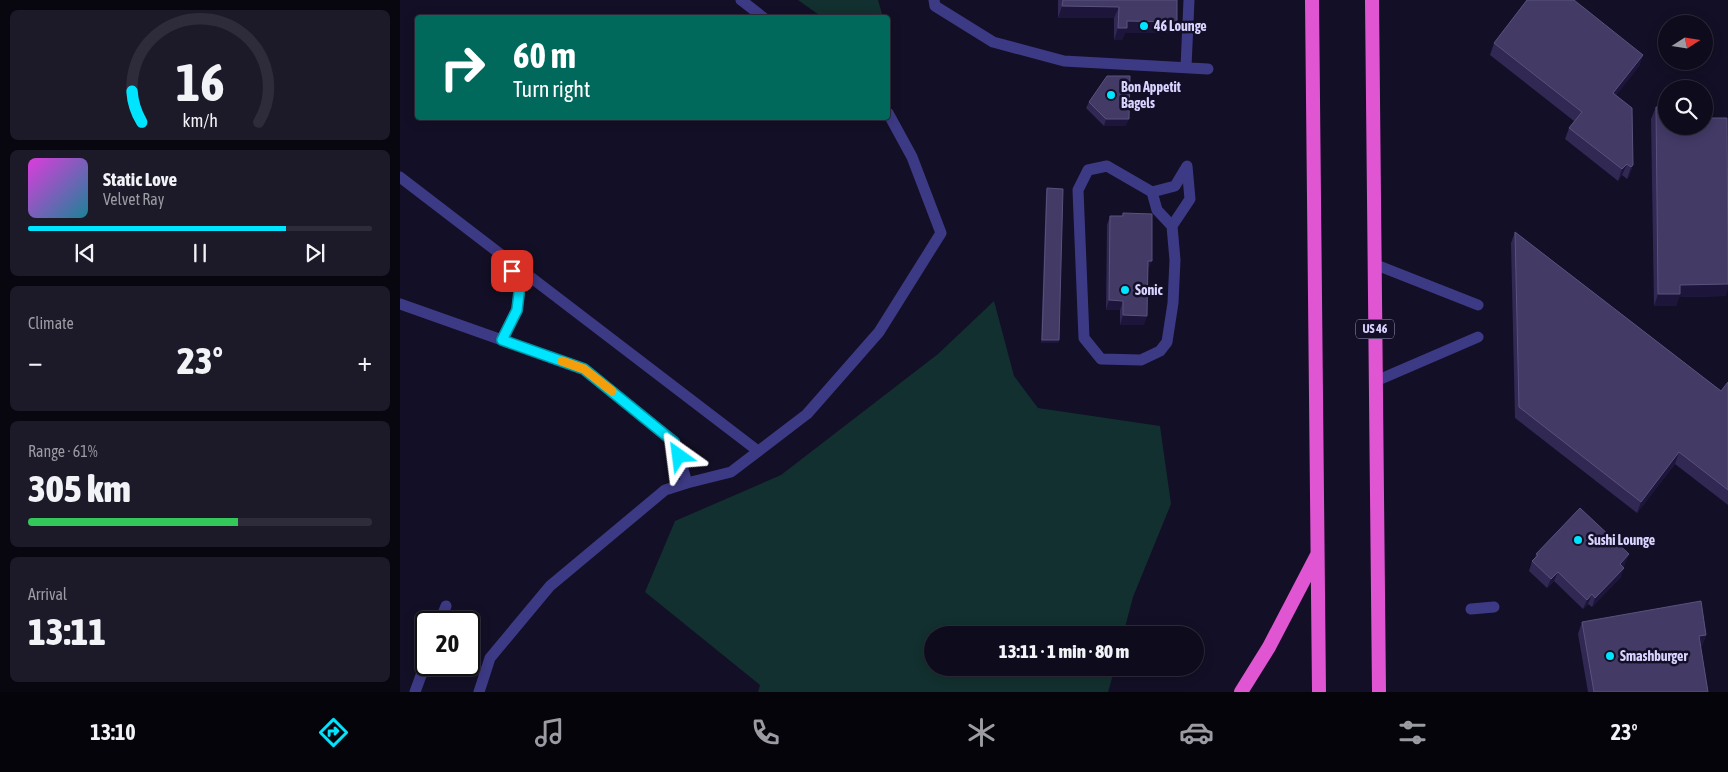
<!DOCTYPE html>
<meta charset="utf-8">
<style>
:root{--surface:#0e0b1c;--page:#1c1929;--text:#f1f3f6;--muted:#9b9ba3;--line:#2e2b3b;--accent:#00e5ff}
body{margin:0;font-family:"Asap Condensed",sans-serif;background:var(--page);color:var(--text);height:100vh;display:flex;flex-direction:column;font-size:19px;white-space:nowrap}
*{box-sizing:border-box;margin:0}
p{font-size:16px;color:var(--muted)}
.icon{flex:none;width:28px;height:28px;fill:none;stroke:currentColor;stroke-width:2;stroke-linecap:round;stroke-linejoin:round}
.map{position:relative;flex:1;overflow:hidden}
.details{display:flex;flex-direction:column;gap:10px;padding:10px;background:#08060f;width:400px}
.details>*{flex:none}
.top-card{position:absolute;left:15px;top:15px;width:475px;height:105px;border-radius:5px;box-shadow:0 2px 12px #0003,0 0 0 1px var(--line);background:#00695c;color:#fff;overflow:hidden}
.needle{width:32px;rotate:78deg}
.fabs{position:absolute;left:1258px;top:15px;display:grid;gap:10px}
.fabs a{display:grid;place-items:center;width:55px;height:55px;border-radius:50%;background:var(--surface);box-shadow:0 2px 12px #0003,0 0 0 1px var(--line);font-size:25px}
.speed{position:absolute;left:15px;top:611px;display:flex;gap:10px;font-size:25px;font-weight:700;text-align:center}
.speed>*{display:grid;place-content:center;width:65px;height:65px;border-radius:50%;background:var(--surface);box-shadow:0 2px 12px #0003,0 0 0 1px var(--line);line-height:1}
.speed .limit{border:2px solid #111;border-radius:8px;background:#fff;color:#111}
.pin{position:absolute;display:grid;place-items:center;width:42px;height:42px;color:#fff;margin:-21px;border-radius:10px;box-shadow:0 2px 8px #0006}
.me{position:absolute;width:55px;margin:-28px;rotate:329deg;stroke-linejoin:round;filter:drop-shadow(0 0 4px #0008)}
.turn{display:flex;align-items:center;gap:18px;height:105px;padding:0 15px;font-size:22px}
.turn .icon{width:65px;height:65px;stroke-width:2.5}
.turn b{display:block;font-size:35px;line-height:42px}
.big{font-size:38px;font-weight:800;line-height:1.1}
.details .card{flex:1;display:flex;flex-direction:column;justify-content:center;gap:8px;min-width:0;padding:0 18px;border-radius:8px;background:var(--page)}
.details .dial{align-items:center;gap:0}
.dial svg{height:130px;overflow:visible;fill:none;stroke:var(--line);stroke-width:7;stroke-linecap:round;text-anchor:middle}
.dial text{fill:var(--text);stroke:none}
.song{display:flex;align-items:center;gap:15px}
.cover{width:60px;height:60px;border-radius:8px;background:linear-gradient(135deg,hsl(300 70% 55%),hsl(190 70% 35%))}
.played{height:5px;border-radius:2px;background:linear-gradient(90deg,var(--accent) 75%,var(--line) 75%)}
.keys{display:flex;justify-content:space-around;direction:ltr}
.heat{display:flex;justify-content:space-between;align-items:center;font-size:28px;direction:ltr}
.charge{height:8px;border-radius:4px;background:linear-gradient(90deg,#34c759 61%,var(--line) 0)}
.trip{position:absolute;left:524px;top:626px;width:280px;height:50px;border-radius:25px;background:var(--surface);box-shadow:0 2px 12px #0003,0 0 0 1px var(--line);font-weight:800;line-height:50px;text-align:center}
.tabs{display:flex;height:80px;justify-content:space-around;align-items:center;background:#06040b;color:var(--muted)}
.tabs .icon{width:35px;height:35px}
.tabs .on{color:var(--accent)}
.tabs b{font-size:22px;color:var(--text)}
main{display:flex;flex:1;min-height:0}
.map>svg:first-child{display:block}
</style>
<main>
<section class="details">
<div class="card dial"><svg viewBox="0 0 100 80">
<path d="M14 69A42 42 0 1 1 86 69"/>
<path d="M14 69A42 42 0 0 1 8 50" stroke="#00e5ff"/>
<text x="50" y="56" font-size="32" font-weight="700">16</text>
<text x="50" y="72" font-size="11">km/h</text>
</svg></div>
<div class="card">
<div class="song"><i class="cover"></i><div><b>Static Love</b><p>Velvet Ray</p></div></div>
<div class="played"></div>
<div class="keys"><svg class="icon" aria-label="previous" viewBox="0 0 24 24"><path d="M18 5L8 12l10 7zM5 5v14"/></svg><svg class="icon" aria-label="pause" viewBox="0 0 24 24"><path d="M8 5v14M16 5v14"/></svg><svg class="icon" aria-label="next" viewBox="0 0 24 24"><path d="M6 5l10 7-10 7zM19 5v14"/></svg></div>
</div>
<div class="card"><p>Climate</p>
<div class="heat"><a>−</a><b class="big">23°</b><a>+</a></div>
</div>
<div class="card"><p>Range · 61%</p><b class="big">305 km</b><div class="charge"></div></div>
<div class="card"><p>Arrival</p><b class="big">13:11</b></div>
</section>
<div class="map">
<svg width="1328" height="692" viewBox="0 0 1328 692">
<rect width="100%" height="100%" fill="#130f26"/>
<path fill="#12302f" d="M398,0H478L483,17H422Z
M594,301L614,376L638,408L760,426L771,504L733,597L723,635H532V668H715L708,692H358L360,685L245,592L275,521L381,475L538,354Z"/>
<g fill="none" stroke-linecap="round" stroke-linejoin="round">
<path stroke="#3d3a85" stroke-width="11" d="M341,0L364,18
M534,0L535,6L593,42L664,61L808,69
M786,67L789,0
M707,166L752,192L775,186L787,166L790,199L772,226L775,260L773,303L767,342L760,351L741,360L701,359L684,338L678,190L688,170Z
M0,177L103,256L120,285L117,310L102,340
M752,192L757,210L772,226
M103,256L358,451
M974,264L1078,305
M0,304L184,369L275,442L287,483L265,490L150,586L90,658L79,692
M976,381L1078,337
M287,483L331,472L407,414L479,332L541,233L512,157L488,113
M1071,609L1094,607
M40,622L46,606
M15,692L26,662"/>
<path stroke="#e055d1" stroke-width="14" d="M912,0L919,692
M972,0L979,692
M841,692L869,647L917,555"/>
</g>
<path fill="#312854" d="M658,0H777L773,33H725L722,40H714V18H658Z
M1094,43L1243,55L1239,66L1216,95L1233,165L1229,176L1227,179L1222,175L1218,181L1165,139L1169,128L1174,121L1090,55Z
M689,102L726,126H704L686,108Z
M1256,107L1326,296L1279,297L1276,306H1254L1251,119Z
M647,188L659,340L658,343H641L646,191Z
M723,213L748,270L744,325H720V310H706L707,225L710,216H722Z
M1115,232L1321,391L1328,382V505L1275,464L1237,513L1115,418L1111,243Z
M1136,554L1225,564L1222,567L1221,577L1192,607L1188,604L1183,609L1154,581L1147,588L1129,571L1132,561L1135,559Z
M1182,622L1306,635L1302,646L1300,647L1308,692H1188L1178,634Z"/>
<path fill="#1d163a" d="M662,6L719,7L714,18H658Z
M727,21L777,22L773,33H725L722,40H714L718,28Z
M1243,55L1239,66L1209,105L1213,93Z
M706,119H729L726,126H704Z
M1227,164L1222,175L1218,181L1222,169Z
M1233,165L1229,176L1227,179L1231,167Z
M748,261H752L748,270Z
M1328,284V289L1326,296L1279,297L1276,306H1254L1258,294L1280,285Z
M709,300L723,301L720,310H706Z
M723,315L747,316L744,325H720Z
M642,340H659L658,343H641Z
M1279,452L1275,464L1237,513L1241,502Z
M1229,554L1225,564L1216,573L1220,564Z
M1224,568L1221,577L1192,607L1195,598Z
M1158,572L1154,581L1147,588L1151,579Z
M1192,594L1188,604L1183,609L1187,600Z
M1306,635L1302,646L1294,648L1299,636Z"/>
<path fill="#433a66" stroke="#5a527e" d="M663,0H777V22L727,21V28H718L719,7L662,6Z
M1127,0H1174L1243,55L1213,93L1232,108L1233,165L1231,167L1227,164L1222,169L1169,128L1182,112L1094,43Z
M707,76H730L729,119H706L689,102Z
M1256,107H1266V126H1304V118H1327L1328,284L1280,285V294H1258Z
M647,188L663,189L659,340H642Z
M723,213L752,214V261H748L747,316L723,315V301L709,300L710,216H723Z
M1115,232L1321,391L1328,382V490L1279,452L1241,502L1119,407Z
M1180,508L1229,554L1220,564L1224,568L1195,598L1192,594L1187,600L1158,572L1151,579L1132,561L1138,555L1136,554Z
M1301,601L1306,635L1299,636L1308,692H1194L1182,622Z"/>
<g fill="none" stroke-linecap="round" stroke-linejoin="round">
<g stroke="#0095a6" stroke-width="12">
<path id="route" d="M112,271L120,285L117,310L102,340L184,369L274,442L279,456"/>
</g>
<use href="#route" stroke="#00e5ff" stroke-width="9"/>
<path stroke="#f59e0b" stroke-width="9" d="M162,361L184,369L212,391"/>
</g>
<g fill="#00e5ff" stroke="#130f26" stroke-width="2">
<circle cx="744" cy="26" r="5"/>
<circle cx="711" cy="95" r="5"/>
<circle cx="725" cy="290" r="5"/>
<circle cx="1178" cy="540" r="5"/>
<circle cx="1210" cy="656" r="5"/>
</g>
<g text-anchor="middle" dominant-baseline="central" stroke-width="5" stroke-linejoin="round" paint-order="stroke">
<rect fill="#130f26" stroke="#9e99be" stroke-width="1" x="956" y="319.5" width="38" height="19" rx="4"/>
<g font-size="12" font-weight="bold" fill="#d9d4ff">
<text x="975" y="329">US 46</text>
</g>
<g font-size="14" font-weight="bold" fill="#d9d4ff" stroke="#130f26" text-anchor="start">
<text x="754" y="26">46 Lounge</text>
<text x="721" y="87">Bon Appetit<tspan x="721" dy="16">Bagels</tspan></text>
<text x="735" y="290">Sonic</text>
<text x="1188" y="540">Sushi Lounge</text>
<text x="1220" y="656">Smashburger</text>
</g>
</g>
</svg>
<div class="fabs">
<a><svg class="needle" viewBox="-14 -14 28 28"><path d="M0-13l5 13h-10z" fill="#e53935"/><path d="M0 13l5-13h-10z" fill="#9b9ba3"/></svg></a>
<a><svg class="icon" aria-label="search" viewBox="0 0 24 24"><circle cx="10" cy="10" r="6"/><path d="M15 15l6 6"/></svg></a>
</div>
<div class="speed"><div class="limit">20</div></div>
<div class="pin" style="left:112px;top:271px;background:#d93025"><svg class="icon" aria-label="arrive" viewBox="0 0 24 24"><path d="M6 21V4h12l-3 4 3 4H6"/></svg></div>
<svg class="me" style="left:279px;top:456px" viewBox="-20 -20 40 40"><path d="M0-17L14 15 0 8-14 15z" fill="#00e5ff" stroke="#fff" stroke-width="4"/></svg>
<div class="trip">13:11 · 1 min · 80 m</div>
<div class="top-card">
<div class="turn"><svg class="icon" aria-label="right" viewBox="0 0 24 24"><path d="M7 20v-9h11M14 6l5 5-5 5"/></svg><div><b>60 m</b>Turn right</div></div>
</div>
</div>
</main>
<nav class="tabs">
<b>13:10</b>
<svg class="icon on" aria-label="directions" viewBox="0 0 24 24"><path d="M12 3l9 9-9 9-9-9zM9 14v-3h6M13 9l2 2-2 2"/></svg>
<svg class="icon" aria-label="music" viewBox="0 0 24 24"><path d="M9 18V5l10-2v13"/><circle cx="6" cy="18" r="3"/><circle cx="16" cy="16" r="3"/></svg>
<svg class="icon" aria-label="phone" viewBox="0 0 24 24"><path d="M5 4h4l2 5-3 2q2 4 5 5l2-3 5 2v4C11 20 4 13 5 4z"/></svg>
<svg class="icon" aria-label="climate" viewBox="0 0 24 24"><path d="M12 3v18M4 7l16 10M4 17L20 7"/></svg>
<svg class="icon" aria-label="car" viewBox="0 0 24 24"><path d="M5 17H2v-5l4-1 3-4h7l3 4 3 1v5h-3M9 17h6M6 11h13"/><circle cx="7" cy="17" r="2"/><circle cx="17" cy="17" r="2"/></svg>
<svg class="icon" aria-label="filters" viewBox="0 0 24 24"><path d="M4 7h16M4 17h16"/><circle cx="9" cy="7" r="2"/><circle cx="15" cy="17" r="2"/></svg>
<b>23°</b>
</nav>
